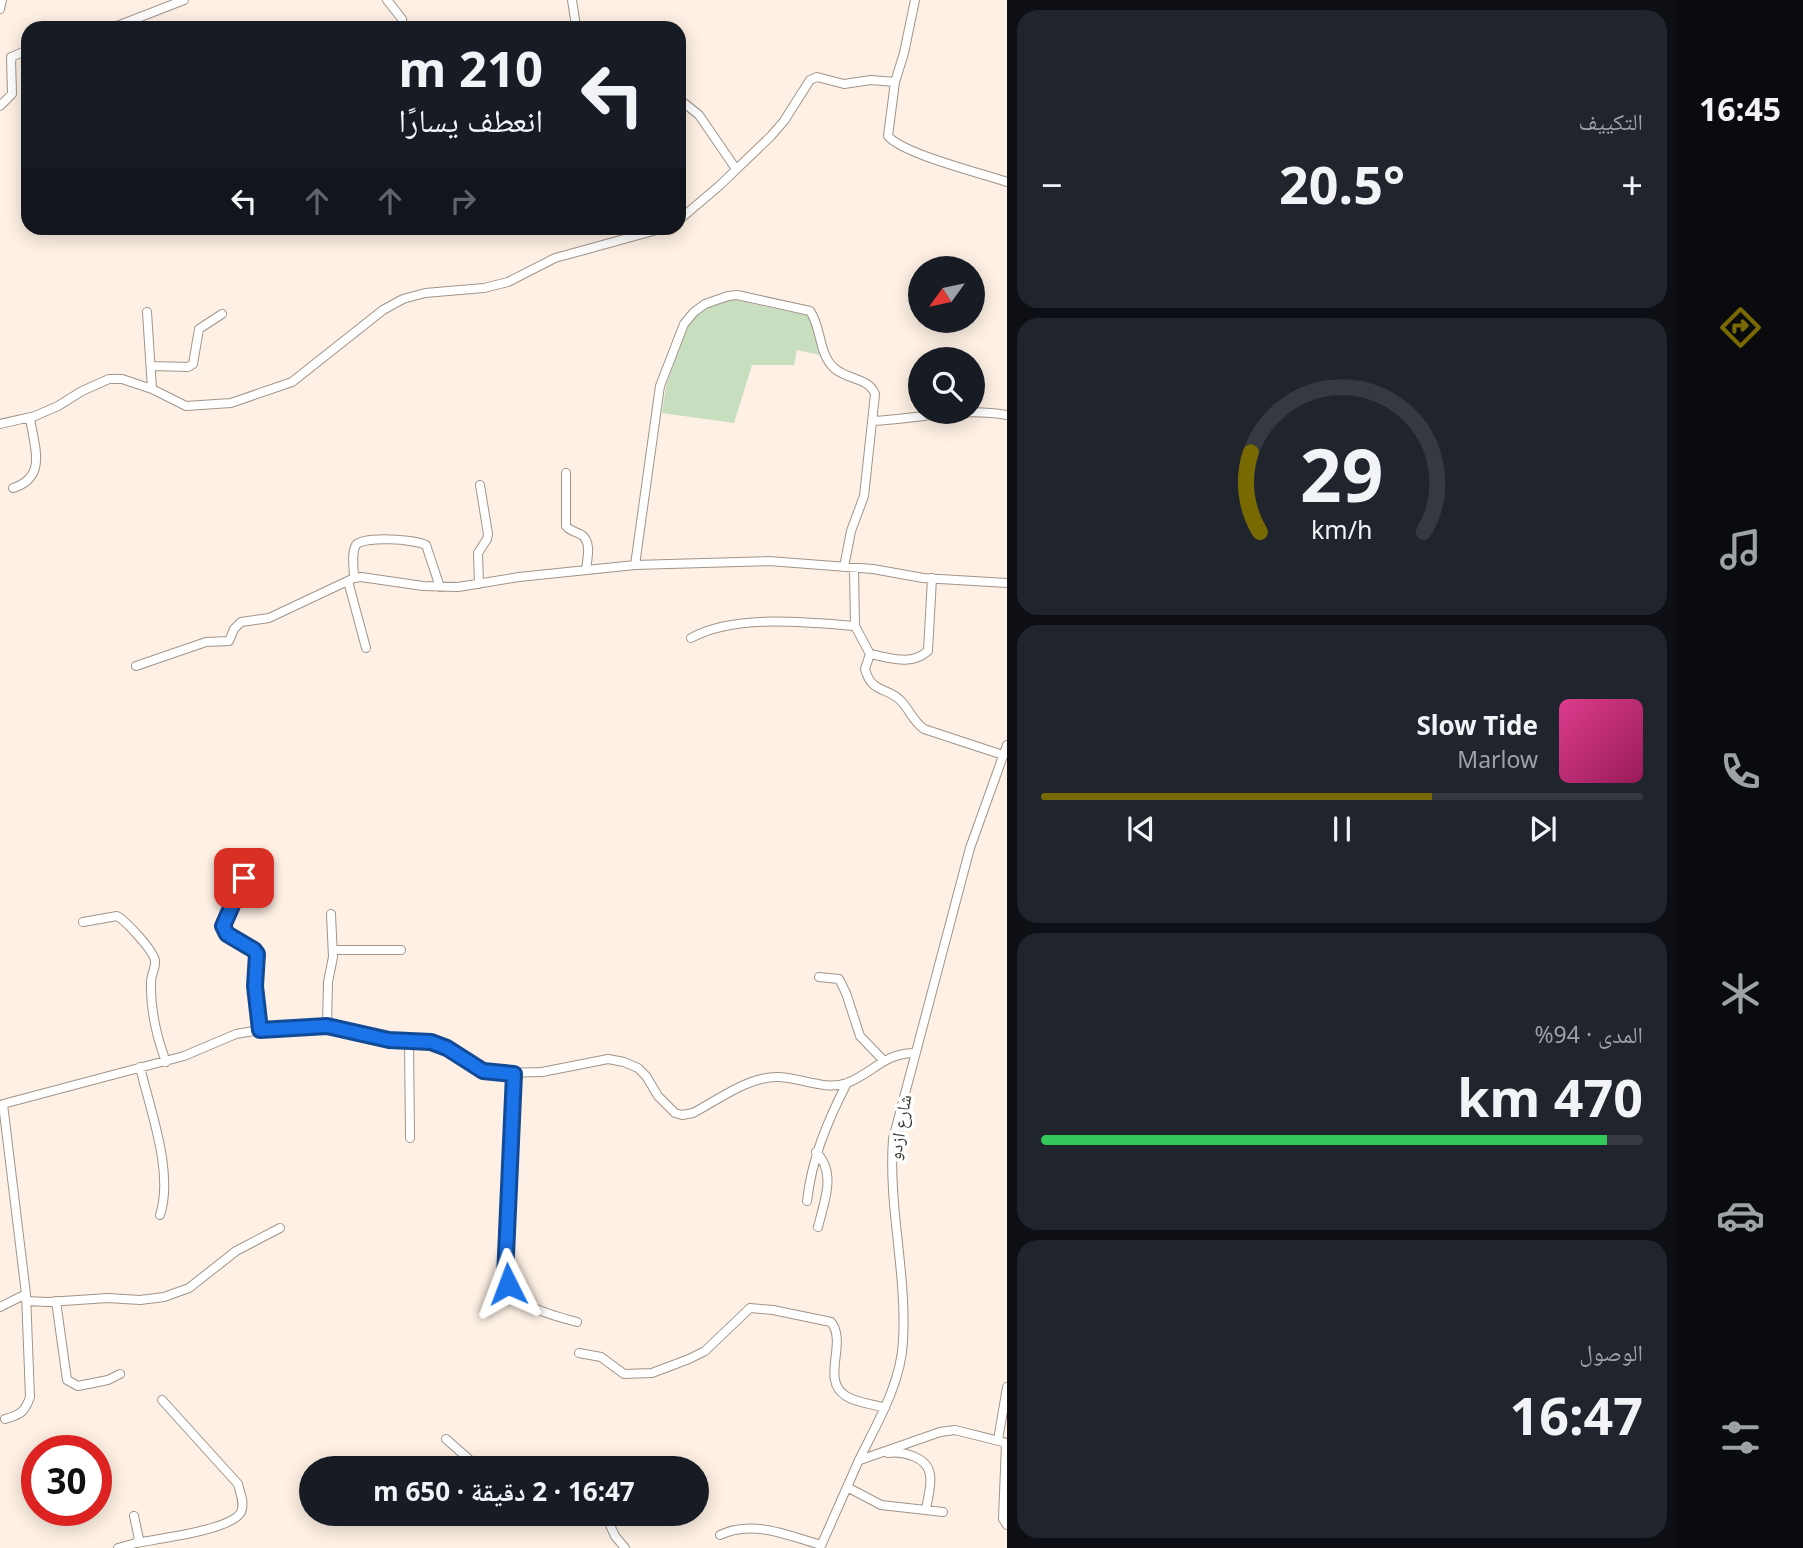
<!DOCTYPE html>
<html lang="ar">
<meta charset="utf-8">
<style>
:root{--surface:#171b24;--page:#20242c;--text:#f1f3f6;--muted:#9ea1a6;--line:#363941;--accent:#786900}
body{margin:0;font-family:"Noto Sans","Noto Naskh Arabic",sans-serif;background:var(--page);color:var(--text);direction:rtl;height:100vh;display:flex;flex-direction:column;font-size:26px;white-space:nowrap}
*{box-sizing:border-box;margin:0}
p{font-size:23px;color:var(--muted)}
.icon{flex:none;width:38px;height:38px;fill:none;stroke:currentColor;stroke-width:2;stroke-linecap:round;stroke-linejoin:round}
.map{position:relative;flex:1;overflow:hidden;direction:ltr}
.side{display:flex;flex-direction:column;gap:10px;padding:10px;background:#0d0f14;width:670px}
.side>*{flex:none}
.banner{position:absolute;left:21px;top:21px;width:665px;height:214px;border-radius:21px;box-shadow:0 4px 18px #0003;direction:rtl;background:#171b24;color:var(--text);overflow:hidden}
.needle{width:46px;rotate:237deg}
.tools{position:absolute;left:908px;top:256px;display:grid;gap:14px}
.tools a{display:grid;place-items:center;width:77px;height:77px;border-radius:50%;background:var(--surface);box-shadow:0 4px 18px #0003;font-size:35px}
.speed{position:absolute;left:21px;top:1435px;display:flex;gap:14px;font-size:35px;font-weight:700;text-align:center}
.speed>*{display:grid;place-content:center;width:91px;height:91px;border-radius:50%;background:var(--surface);box-shadow:0 4px 18px #0003;line-height:1}
.speed .limit{border:10px solid #d22;background:#fff;color:#111}
.pin{position:absolute;display:grid;place-items:center;width:60px;height:60px;color:#fff;margin:-30px;border-radius:14px;box-shadow:0 4px 10px #0006}
.me{position:absolute;width:77px;margin:-38px;rotate:357deg;stroke-linejoin:round;filter:drop-shadow(0 0 5px #0008)}
.turn{display:flex;align-items:center;gap:24px;height:147px;padding:0 28px;font-size:32px}
.turn .icon{width:91px;height:91px;stroke-width:2.5}
.turn b{display:block;font-size:49px;line-height:60px}
.lanes{display:flex;align-items:center;height:66px;padding:0 28px;background:#0003;justify-content:center;gap:35px;direction:ltr}
.lanes .off{opacity:.35}
.big{font-size:52px;font-weight:700;line-height:1.1}
.side .tile{flex:1;display:flex;flex-direction:column;justify-content:center;gap:10px;min-width:0;padding:0 24px;border-radius:21px;background:var(--page)}
.side .dial{align-items:center;gap:0}
.dial svg{height:182px;overflow:visible;fill:none;stroke:var(--line);stroke-width:7;stroke-linecap:round;text-anchor:middle}
.dial text{fill:var(--text);stroke:none}
.song{display:flex;align-items:center;gap:21px}
.cover{width:84px;height:84px;border-radius:10px;background:linear-gradient(135deg,hsl(330 70% 55%),hsl(330 70% 35%))}
.played{height:7px;border-radius:4px;background:linear-gradient(90deg,var(--accent) 65%,var(--line) 65%)}
.keys{display:flex;justify-content:space-around;direction:ltr}
.heat{display:flex;justify-content:space-between;align-items:center;font-size:38px;direction:ltr}
.charge{height:10px;border-radius:5px;background:linear-gradient(90deg,#34c759 94%,var(--line) 0)}
.trip{position:absolute;left:299px;top:1456px;width:410px;height:70px;border-radius:35px;background:var(--surface);box-shadow:0 4px 18px #0003;font-weight:700;line-height:70px;text-align:center;direction:rtl}
main{display:flex;flex:1;min-height:0}
.tabs{display:flex;flex-direction:column;width:126px;justify-content:space-around;align-items:center;background:#090b0e;color:var(--muted)}
.tabs .icon{width:49px;height:49px}
.tabs .on{color:var(--accent)}
.tabs b{font-size:32px;color:var(--text)}
.map>svg:first-child{display:block}
</style>
<main>
<nav class="tabs">
<b>16:45</b>
<svg class="icon on" aria-label="directions" viewBox="0 0 24 24"><path d="M12 3l9 9-9 9-9-9zM9 14v-3h6M13 9l2 2-2 2"/></svg>
<svg class="icon" aria-label="music" viewBox="0 0 24 24"><path d="M9 18V5l10-2v13"/><circle cx="6" cy="18" r="3"/><circle cx="16" cy="16" r="3"/></svg>
<svg class="icon" aria-label="phone" viewBox="0 0 24 24"><path d="M5 4h4l2 5-3 2q2 4 5 5l2-3 5 2v4C11 20 4 13 5 4z"/></svg>
<svg class="icon" aria-label="climate" viewBox="0 0 24 24"><path d="M12 3v18M4 7l16 10M4 17L20 7"/></svg>
<svg class="icon" aria-label="car" viewBox="0 0 24 24"><path d="M5 17H2v-5l4-1 3-4h7l3 4 3 1v5h-3M9 17h6M6 11h13"/><circle cx="7" cy="17" r="2"/><circle cx="17" cy="17" r="2"/></svg>
<svg class="icon" aria-label="filters" viewBox="0 0 24 24"><path d="M4 7h16M4 17h16"/><circle cx="9" cy="7" r="2"/><circle cx="15" cy="17" r="2"/></svg>
</nav>
<section class="side">
<div class="tile"><p>التكييف</p>
<div class="heat"><a>−</a><b class="big">20.5°</b><a>+</a></div>
</div>
<div class="tile dial"><svg viewBox="0 0 100 80">
<path d="M14 69A42 42 0 1 1 86 69"/>
<path d="M14 69A42 42 0 0 1 10 34" stroke="#786900"/>
<text x="50" y="56" font-size="32" font-weight="700">29</text>
<text x="50" y="72" font-size="11">km/h</text>
</svg></div>
<div class="tile">
<div class="song"><i class="cover"></i><div><b>Slow Tide</b><p>Marlow</p></div></div>
<div class="played"></div>
<div class="keys"><svg class="icon" aria-label="previous" viewBox="0 0 24 24"><path d="M18 5L8 12l10 7zM5 5v14"/></svg><svg class="icon" aria-label="pause" viewBox="0 0 24 24"><path d="M8 5v14M16 5v14"/></svg><svg class="icon" aria-label="next" viewBox="0 0 24 24"><path d="M6 5l10 7-10 7zM19 5v14"/></svg></div>
</div>
<div class="tile"><p>المدى · 94%</p><b class="big">470 km</b><div class="charge"></div></div>
<div class="tile"><p>الوصول</p><b class="big">16:47</b></div>
</section>
<div class="map">
<svg width="1007" height="1548" viewBox="0 0 1007 1548">
<rect width="100%" height="100%" fill="#fef0e4"/>
<path fill="#c7debf" d="M731,299L809,316L820,355L797,350L794,365H752L734,423L662,413L666,386L688,324C699,309 714,305 731,299Z"/>
<g fill="none" stroke-linecap="round" stroke-linejoin="round">
<g stroke="#a19489" stroke-width="10">
<path id="minor" d="M387,0L402,19L403,28
M572,0L576,26
M915,0L904,53L895,82L888,136C903,154 981,173 1007,182
M0,9L2,0
M112,28L184,0
M679,99L699,115L736,169
M0,106L12,94L11,57L28,50
M679,220L719,186L771,136L784,121L810,80L817,77L844,84L871,80L895,82
M147,312L152,389
M151,366L188,367L193,364L199,329L222,314
M873,421C918,419 962,407 1007,415
M0,424L35,416L58,406L82,391L109,379H122L152,389L186,406L231,403L292,382L383,310L403,299L425,293L484,288L508,282L555,258L664,228
M566,473V526C571,532 575,531 582,535C592,543 587,559 586,570
M13,488C48,477 34,446 30,418
M635,565L660,386L684,324L694,312L705,304L728,296L737,295L810,311C822,328 818,353 834,368C847,380 868,377 875,394L864,496L851,531L844,567
M854,568L855,626L870,654C891,658 911,666 928,651L932,578
M354,578C354,569 351,553 356,545C363,536 415,539 426,545L440,587
M348,581L366,648
M479,584L478,553L487,539L488,534L480,485
M691,638C734,614 806,622 855,626
M870,654L865,669C872,695 888,686 902,702C910,711 913,721 924,729L1003,755
M136,666L206,642L229,641L234,629L241,622L269,618L354,578L361,577L423,586L458,587L519,577L635,565L769,561L873,569L923,578L1007,583
M245,878L223,926L227,935L254,950L257,954L255,986L260,1030
M83,922L117,916C126,921 154,951 155,961C156,968 151,974 151,982C150,1010 156,1035 166,1062
M333,950H401
M819,977L839,979L846,993L860,1036L883,1060
M327,1026L328,982L333,957L331,914
M409,1041L410,1138
M140,1067C150,1110 174,1172 160,1215
M514,1074L505,1278C518,1308 548,1314 577,1322
M816,1152C837,1173 824,1202 818,1227
M807,1201C812,1158 827,1122 847,1083
M26,1301L48,1302L108,1298L140,1300L164,1297L189,1288L236,1251L280,1228
M56,1301L67,1380L78,1386L108,1380L120,1374
M0,1307L26,1294
M579,1353L601,1357L624,1374L652,1373L689,1359L705,1351L750,1308L773,1310L831,1322C848,1343 820,1380 846,1396C857,1403 873,1404 885,1408
M5,1419C20,1415 25,1412 30,1397L26,1294L3,1104L184,1056L236,1034L260,1030L327,1026L389,1040L441,1044L476,1067L490,1073L542,1072L608,1059L624,1062L638,1068L646,1076L658,1096L675,1113L682,1115L693,1113C718,1100 747,1077 777,1077C800,1077 824,1091 847,1083C873,1073 884,1053 915,1053
M446,1439L479,1468
M998,1440L1007,1387
M1006,1443L1003,1519L1007,1525
M888,1453C903,1451 928,1457 930,1475C932,1486 927,1500 926,1510
M860,1460L940,1432L955,1430L1007,1443
M847,1487L881,1505L943,1512
M605,1514L615,1536L625,1548
M720,1535C753,1519 789,1536 821,1545
M136,1543C157,1539 232,1530 241,1512C245,1503 240,1493 238,1484L162,1400
M118,1548L136,1543L139,1539L134,1516
M820,1548C833,1519 846,1489 859,1460C877,1423 901,1384 903,1341C907,1273 888,1207 893,1139L970,848L1007,745"/>
</g>
<use href="#minor" stroke="#fff" stroke-width="8"/>
</g>
<g fill="none" stroke-linecap="round" stroke-linejoin="round">
<g stroke="#114b97" stroke-width="18">
<path id="route" d="M244,878L223,926L227,934L254,950L257,954L255,986L260,1030L327,1026L389,1040L431,1042L447,1048L483,1071L514,1074L505,1278L508,1284"/>
</g>
<use href="#route" stroke="#1a73e8" stroke-width="12"/>
</g>
<g text-anchor="middle" dominant-baseline="central" stroke-width="7" stroke-linejoin="round" paint-order="stroke">
<g font-size="18" fill="#403a35" stroke="#fff">
<text transform="translate(899 1127) rotate(-80)">شارع ازدو</text>
</g>
</g>
</svg>
<div class="tools">
<a><svg class="needle" viewBox="-14 -14 28 28"><path d="M0-13l5 13h-10z" fill="#e53935"/><path d="M0 13l5-13h-10z" fill="#9ea1a6"/></svg></a>
<a><svg class="icon" aria-label="search" viewBox="0 0 24 24"><circle cx="10" cy="10" r="6"/><path d="M15 15l6 6"/></svg></a>
</div>
<div class="speed"><div class="limit">30</div></div>
<div class="pin" style="left:244px;top:878px;background:#d93025"><svg class="icon" aria-label="arrive" viewBox="0 0 24 24"><path d="M6 21V4h12l-3 4 3 4H6"/></svg></div>
<svg class="me" style="left:508px;top:1284px" viewBox="-20 -20 40 40"><path d="M0-17L14 15 0 8-14 15z" fill="#1a73e8" stroke="#fff" stroke-width="4"/></svg>
<div class="trip">16:47 · 2 دقيقة · 650 m</div>
<div class="banner">
<div class="turn"><svg class="icon" aria-label="left" viewBox="0 0 24 24"><path d="M17 20v-9H6M10 6l-5 5 5 5"/></svg><div><b>210 m</b>انعطف يسارًا</div></div>
<div class="lanes"><svg class="icon" aria-label="left" viewBox="0 0 24 24"><path d="M17 20v-9H6M10 6l-5 5 5 5"/></svg><svg class="icon off" aria-label="ahead" viewBox="0 0 24 24"><path d="M12 20V5M6 11l6-6 6 6"/></svg><svg class="icon off" aria-label="ahead" viewBox="0 0 24 24"><path d="M12 20V5M6 11l6-6 6 6"/></svg><svg class="icon off" aria-label="right" viewBox="0 0 24 24"><path d="M7 20v-9h11M14 6l5 5-5 5"/></svg></div>
</div>
</div>
</main>
